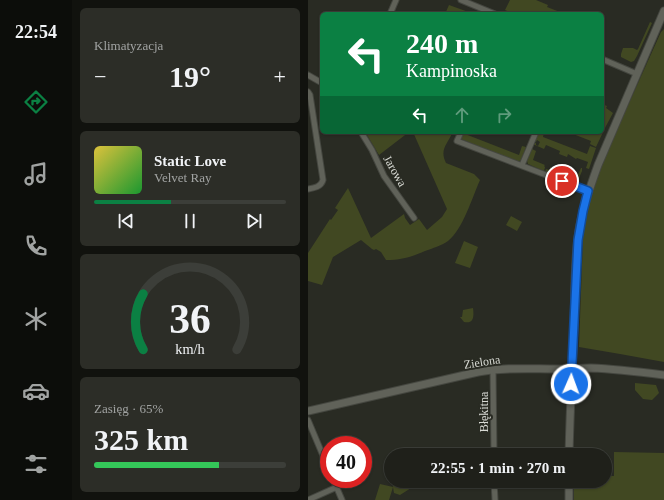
<!DOCTYPE html>
<html lang="pl">
<meta charset="utf-8">
<style>
:root{--surface:#1f201a;--page:#2c2d27;--text:#f1f3f6;--muted:#a1a3a2;--line:#3c3e39;--accent:#0b8043}
body{margin:0;font-family:Georgia,serif;background:var(--page);color:var(--text);height:100vh;display:flex;flex-direction:column;font-size:15px;white-space:nowrap}
*{box-sizing:border-box;margin:0}
p{font-size:13px;color:var(--muted)}
.icon{flex:none;width:22px;height:22px;fill:none;stroke:currentColor;stroke-width:2;stroke-linecap:round;stroke-linejoin:round}
.map{position:relative;flex:1;overflow:hidden}
.side{display:flex;flex-direction:column;gap:8px;padding:8px;background:#11120e;width:236px}
.side>*{flex:none}
.banner{position:absolute;left:12px;top:12px;width:284px;height:122px;border-radius:6px;box-shadow:0 1px 3px #0004,0 0 0 1px var(--line);background:#0b8043;color:#fff;overflow:hidden}
.speed{position:absolute;left:12px;top:436px;display:flex;gap:8px;font-size:20px;font-weight:700;text-align:center}
.speed>*{display:grid;place-content:center;width:52px;height:52px;border-radius:50%;background:var(--surface);box-shadow:0 1px 3px #0004,0 0 0 1px var(--line);line-height:1}
.speed .limit{border:6px solid #d22;background:#fff;color:#111}
.pin{position:absolute;display:grid;place-items:center;width:34px;height:34px;color:#fff;margin:-17px;border:2px solid #fff;border-radius:50%;box-shadow:0 1px 4px #0007}
.me{position:absolute;width:44px;margin:-22px;rotate:2deg;stroke-linejoin:round;filter:drop-shadow(0 0 3px #0008)}
.turn{display:flex;align-items:center;gap:14px;height:84px;padding:0 20px;font-size:18px}
.turn .icon{width:52px;height:52px;stroke-width:2.5}
.turn b{display:block;font-size:28px;line-height:34px}
.lanes{display:flex;align-items:center;height:38px;padding:0 20px;background:#0003;justify-content:center;gap:20px;direction:ltr}
.lanes .off{opacity:.35}
.big{font-size:30px;font-weight:600;line-height:1.1}
.side .widget{flex:1;display:flex;flex-direction:column;justify-content:center;gap:6px;min-width:0;padding:0 14px;border-radius:6px;background:var(--page)}
.side .dial{align-items:center;gap:0}
.dial svg{height:104px;overflow:visible;fill:none;stroke:var(--line);stroke-width:7;stroke-linecap:round;text-anchor:middle}
.dial text{fill:var(--text);stroke:none}
.song{display:flex;align-items:center;gap:12px}
.cover{width:48px;height:48px;border-radius:6px;background:linear-gradient(135deg,hsl(50 70% 55%),hsl(130 70% 35%))}
.played{height:4px;border-radius:2px;background:linear-gradient(90deg,var(--accent) 40%,var(--line) 40%)}
.keys{display:flex;justify-content:space-around;direction:ltr}
.heat{display:flex;justify-content:space-between;align-items:center;font-size:22px;direction:ltr}
.charge{height:6px;border-radius:3px;background:linear-gradient(90deg,#34c759 65%,var(--line) 0)}
.trip{position:absolute;left:76px;top:448px;width:228px;height:40px;border-radius:20px;background:var(--surface);box-shadow:0 1px 3px #0004,0 0 0 1px var(--line);font-weight:600;line-height:40px;text-align:center}
main{display:flex;flex:1;min-height:0}
.tabs{display:flex;flex-direction:column;width:72px;justify-content:space-around;align-items:center;background:#0c0d0a;color:var(--muted)}
.tabs .icon{width:28px;height:28px}
.tabs .on{color:var(--accent)}
.tabs b{font-size:18px;color:var(--text)}
.map>svg:first-child{display:block}
</style>
<main>
<nav class="tabs">
<b>22:54</b>
<svg class="icon on" aria-label="directions" viewBox="0 0 24 24"><path d="M12 3l9 9-9 9-9-9zM9 14v-3h6M13 9l2 2-2 2"/></svg>
<svg class="icon" aria-label="music" viewBox="0 0 24 24"><path d="M9 18V5l10-2v13"/><circle cx="6" cy="18" r="3"/><circle cx="16" cy="16" r="3"/></svg>
<svg class="icon" aria-label="phone" viewBox="0 0 24 24"><path d="M5 4h4l2 5-3 2q2 4 5 5l2-3 5 2v4C11 20 4 13 5 4z"/></svg>
<svg class="icon" aria-label="climate" viewBox="0 0 24 24"><path d="M12 3v18M4 7l16 10M4 17L20 7"/></svg>
<svg class="icon" aria-label="car" viewBox="0 0 24 24"><path d="M5 17H2v-5l4-1 3-4h7l3 4 3 1v5h-3M9 17h6M6 11h13"/><circle cx="7" cy="17" r="2"/><circle cx="17" cy="17" r="2"/></svg>
<svg class="icon" aria-label="filters" viewBox="0 0 24 24"><path d="M4 7h16M4 17h16"/><circle cx="9" cy="7" r="2"/><circle cx="15" cy="17" r="2"/></svg>
</nav>
<section class="side">
<div class="widget"><p>Klimatyzacja</p>
<div class="heat"><a>−</a><b class="big">19°</b><a>+</a></div>
</div>
<div class="widget">
<div class="song"><i class="cover"></i><div><b>Static Love</b><p>Velvet Ray</p></div></div>
<div class="played"></div>
<div class="keys"><svg class="icon" aria-label="previous" viewBox="0 0 24 24"><path d="M18 5L8 12l10 7zM5 5v14"/></svg><svg class="icon" aria-label="pause" viewBox="0 0 24 24"><path d="M8 5v14M16 5v14"/></svg><svg class="icon" aria-label="next" viewBox="0 0 24 24"><path d="M6 5l10 7-10 7zM19 5v14"/></svg></div>
</div>
<div class="widget dial"><svg viewBox="0 0 100 80">
<path d="M14 69A42 42 0 1 1 86 69"/>
<path d="M14 69A42 42 0 0 1 14 26" stroke="#0b8043"/>
<text x="50" y="56" font-size="32" font-weight="700">36</text>
<text x="50" y="72" font-size="11">km/h</text>
</svg></div>
<div class="widget"><p>Zasięg · 65%</p><b class="big">325 km</b><div class="charge"></div></div>
</section>
<div class="map">
<svg width="356" height="500" viewBox="0 0 356 500">
<rect width="100%" height="100%" fill="#292b23"/>
<path fill="#414822" d="M202,0H228L240,5L239,7L257,14H206L197,10Z
M141,5L166,14H137Z
M342,22L344,23L329,56L326,61L323,62L313,57V54L315,48H325L329,50L330,49Z
M356,29V362L312,354L271,347L275,237L279,212L283,192L289,174L353,32Z
M294,104L299,106L298,108L305,113L298,126L288,147L282,144L283,141L260,132H294Z
M59,132H101L71,155L59,135Z
M105,132H145L144,133C140,144 131,149 138,163L166,174L172,180C164,198 155,229 140,241C133,246 125,248 117,251C103,257 93,260 78,260L73,252L68,249L66,250L64,249L53,240L25,257L14,285L0,281V253L22,219L23,220L30,210L27,208L40,188L63,238L96,214L97,218L102,225L111,219L119,230L134,217L139,209Z
M155,132H157V134L211,155L214,146L218,147L213,160L210,162L153,139L152,138Z
M231,132H236L235,137L279,154L282,146L288,148L281,169L278,168L280,162L269,158L268,159L260,154L259,157L251,154L252,151L238,145L236,149L227,145H226L227,143H228V145L230,146L232,142L229,140L228,142L227,141Z
M224,149L228,151L225,160L237,165L236,166L237,167L236,171L220,164L219,161Z
M242,167L269,177L273,168H274V171L269,183L237,172L238,169L242,170Z
M203,216L214,222L209,231L198,225Z
M156,241L170,247L162,268L147,263Z
M165,308C166,316 166,324 156,322L152,317H154L155,310Z
M327,383L348,385L351,393L344,400L335,399L327,390Z
M306,452L356,453V500H266V481H297V476H306Z
M84,481H105L103,488L92,495L86,493L85,487L81,500H67L72,484L85,487Z"/>
<g fill="none" stroke-linecap="round" stroke-linejoin="round">
<g stroke="#454740" stroke-width="7">
<path id="street" d="M153,0L187,14
M82,14L88,0
M294,59L329,74
M0,75L14,83
M0,92L2,95L15,180C13,187 6,188 0,189
M53,132L64,150L76,176L106,218
M153,132L149,141L280,191
M214,165L228,132
M185,370L186,455
M0,420L21,470
M25,479L34,500
M186,481L187,500
M0,500L29,487"/>
</g>
<g stroke="#454740" stroke-width="9">
<path id="secondary" d="M0,411L170,372C196,367 223,369 249,369C260,369 272,368 283,368C307,369 332,372 356,375
M261,455C262,412 264,370 266,327C267,295 266,262 271,230C275,207 282,187 290,165L356,11
M261,500V481"/>
</g>
<use href="#street" stroke="#606259" stroke-width="5"/>
<use href="#secondary" stroke="#606259" stroke-width="7"/>
</g>
<g fill="none" stroke-linecap="round" stroke-linejoin="round">
<g stroke="#114b97" stroke-width="10">
<path id="route" d="M254,181L280,191L275,211L270,240L263,384"/>
</g>
<use href="#route" stroke="#1a73e8" stroke-width="7"/>
</g>
<g text-anchor="middle" dominant-baseline="central" stroke-width="4" stroke-linejoin="round" paint-order="stroke">
<g font-size="12" fill="#d8dad4" stroke="#292b23">
<text transform="translate(87 171) rotate(60)">Jarowa</text>
<text transform="translate(174 362) rotate(-9)">Zielona</text>
<text transform="translate(176 412) rotate(-90)">Błękitna</text>
</g>
</g>
</svg>
<div class="speed"><div class="limit">40</div></div>
<div class="pin" style="left:254px;top:181px;background:#d93025"><svg class="icon" aria-label="arrive" viewBox="0 0 24 24"><path d="M6 21V4h12l-3 4 3 4H6"/></svg></div>
<svg class="me" style="left:263px;top:384px" viewBox="-20 -20 40 40"><circle r="17" fill="#1a73e8" stroke="#fff" stroke-width="3"/><path d="M0-11L8 9 0 5-8 9z" fill="#fff"/></svg>
<div class="trip">22:55 · 1 min · 270 m</div>
<div class="banner">
<div class="turn"><svg class="icon" aria-label="left" viewBox="0 0 24 24"><path d="M17 20v-9H6M10 6l-5 5 5 5"/></svg><div><b>240 m</b>Kampinoska</div></div>
<div class="lanes"><svg class="icon" aria-label="left" viewBox="0 0 24 24"><path d="M17 20v-9H6M10 6l-5 5 5 5"/></svg><svg class="icon off" aria-label="ahead" viewBox="0 0 24 24"><path d="M12 20V5M6 11l6-6 6 6"/></svg><svg class="icon off" aria-label="right" viewBox="0 0 24 24"><path d="M7 20v-9h11M14 6l5 5-5 5"/></svg></div>
</div>
</div>
</main>
